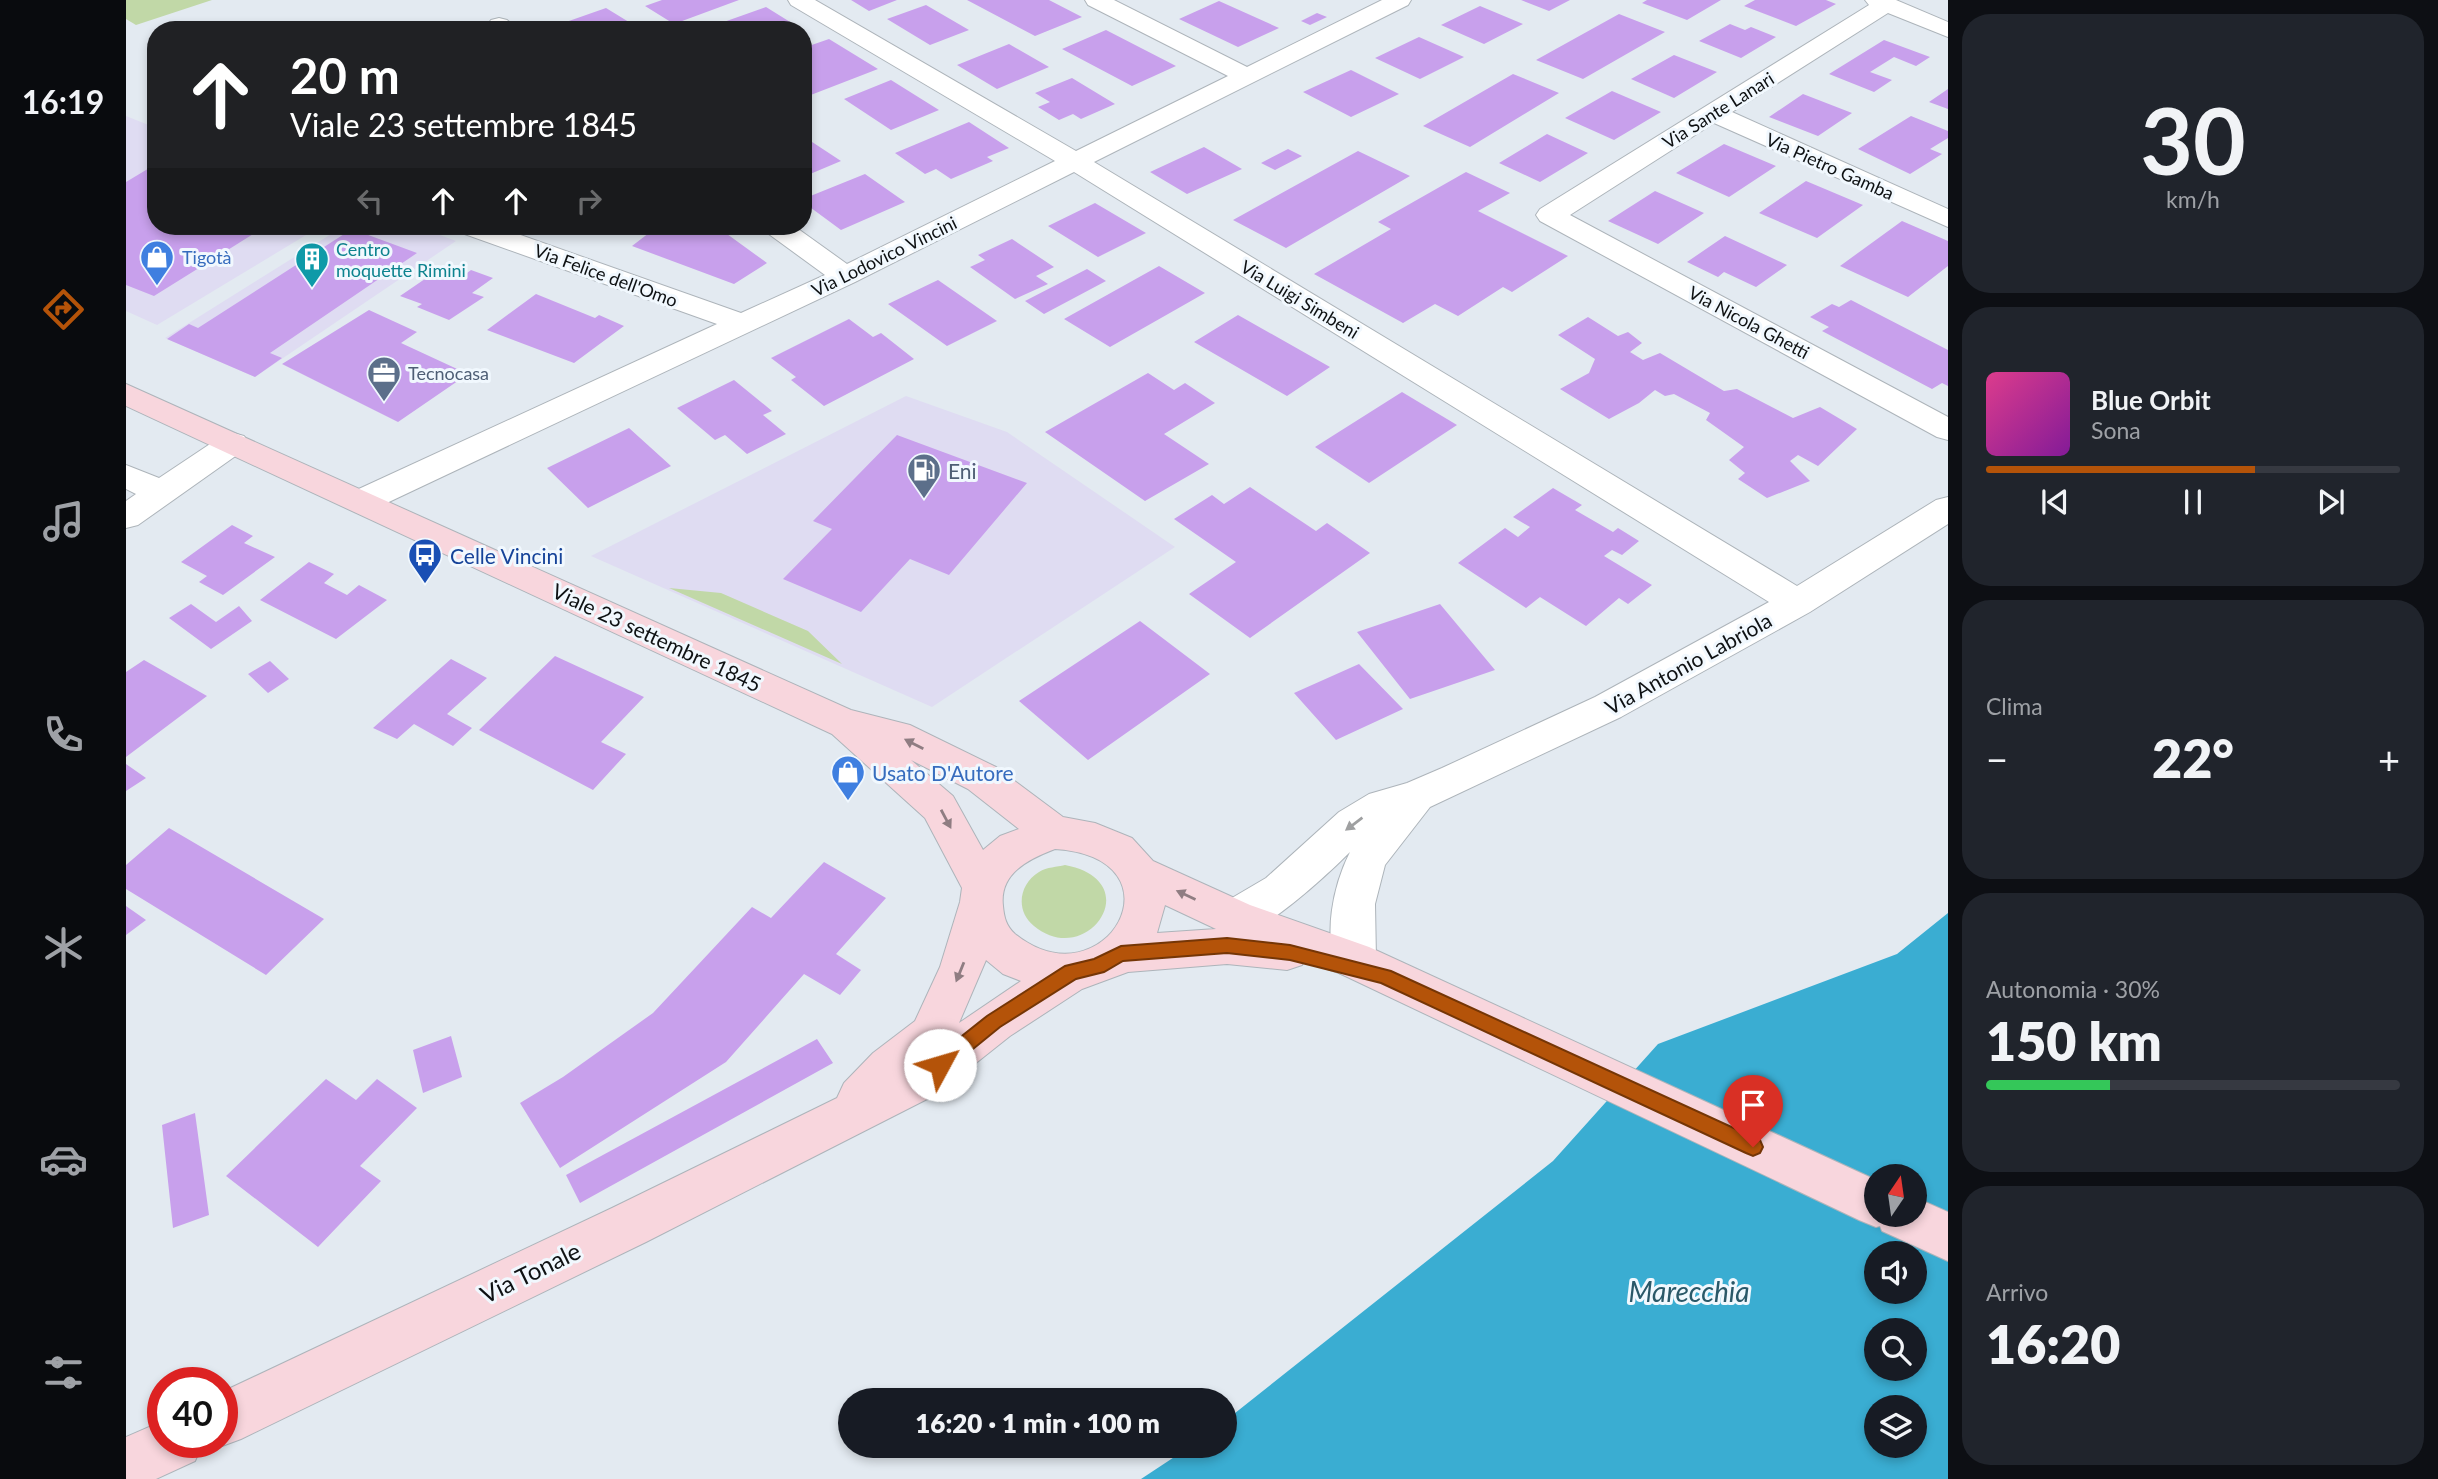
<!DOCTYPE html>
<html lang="it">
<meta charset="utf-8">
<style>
:root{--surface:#171b24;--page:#20242c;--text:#f1f3f6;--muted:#9ea1a6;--line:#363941;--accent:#b45309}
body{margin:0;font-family:Lato,sans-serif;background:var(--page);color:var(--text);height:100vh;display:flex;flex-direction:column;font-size:26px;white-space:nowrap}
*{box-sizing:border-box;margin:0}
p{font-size:23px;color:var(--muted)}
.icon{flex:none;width:38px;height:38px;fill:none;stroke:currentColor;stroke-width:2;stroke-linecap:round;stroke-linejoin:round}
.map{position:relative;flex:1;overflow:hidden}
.sheet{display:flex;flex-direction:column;gap:14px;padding:14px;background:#0d0f14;width:490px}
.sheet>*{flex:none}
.banner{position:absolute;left:21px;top:21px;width:665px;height:214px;border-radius:28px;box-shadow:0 4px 10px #0003;background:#202124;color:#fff;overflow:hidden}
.needle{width:46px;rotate:13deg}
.controls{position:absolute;left:1738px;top:1164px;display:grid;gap:14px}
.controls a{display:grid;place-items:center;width:63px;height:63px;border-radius:50%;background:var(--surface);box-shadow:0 4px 10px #0003;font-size:35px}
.speed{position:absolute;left:21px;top:1367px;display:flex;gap:14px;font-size:35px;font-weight:700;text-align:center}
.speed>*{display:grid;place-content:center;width:91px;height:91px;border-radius:50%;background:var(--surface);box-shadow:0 4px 10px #0003;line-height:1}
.speed .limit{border:10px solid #d22;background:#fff;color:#111}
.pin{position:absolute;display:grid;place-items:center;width:60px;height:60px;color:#fff;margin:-72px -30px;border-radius:50% 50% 50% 0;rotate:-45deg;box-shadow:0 0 7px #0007}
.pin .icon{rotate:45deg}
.me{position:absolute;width:77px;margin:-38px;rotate:51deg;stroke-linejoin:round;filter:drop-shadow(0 0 5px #0008)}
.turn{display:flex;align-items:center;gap:24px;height:147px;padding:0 28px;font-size:32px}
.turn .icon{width:91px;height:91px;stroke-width:2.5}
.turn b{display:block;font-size:49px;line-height:60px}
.lanes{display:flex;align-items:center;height:66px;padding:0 28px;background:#0003;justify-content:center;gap:35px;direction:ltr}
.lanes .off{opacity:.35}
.big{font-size:52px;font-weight:800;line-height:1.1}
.sheet .tile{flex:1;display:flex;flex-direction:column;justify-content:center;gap:10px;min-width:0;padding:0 24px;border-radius:28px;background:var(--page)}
.sheet .dial{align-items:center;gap:0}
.dial b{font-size:91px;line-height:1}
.song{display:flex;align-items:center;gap:21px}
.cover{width:84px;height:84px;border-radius:10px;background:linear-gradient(135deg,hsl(330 70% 55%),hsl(290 70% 35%))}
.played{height:7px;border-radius:4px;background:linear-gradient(90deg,var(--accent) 65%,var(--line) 65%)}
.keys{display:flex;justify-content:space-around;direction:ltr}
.heat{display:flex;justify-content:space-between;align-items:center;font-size:38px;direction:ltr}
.charge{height:10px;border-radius:5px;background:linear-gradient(90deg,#34c759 30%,var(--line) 0)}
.trip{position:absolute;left:712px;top:1388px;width:399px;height:70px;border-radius:35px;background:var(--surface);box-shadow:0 4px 10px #0003;font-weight:800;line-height:70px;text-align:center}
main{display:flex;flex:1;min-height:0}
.tabs{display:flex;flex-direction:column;width:126px;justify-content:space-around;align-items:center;background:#090b0e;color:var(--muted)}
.tabs .icon{width:49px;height:49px}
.tabs .active{color:var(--accent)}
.tabs b{font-size:32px;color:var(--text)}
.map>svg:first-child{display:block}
</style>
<main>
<nav class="tabs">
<b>16:19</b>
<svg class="icon active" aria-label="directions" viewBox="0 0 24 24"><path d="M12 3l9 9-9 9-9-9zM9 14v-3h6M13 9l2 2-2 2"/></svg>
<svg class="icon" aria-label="music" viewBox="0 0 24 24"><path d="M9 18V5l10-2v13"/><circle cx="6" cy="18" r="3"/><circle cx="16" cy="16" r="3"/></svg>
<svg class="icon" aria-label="phone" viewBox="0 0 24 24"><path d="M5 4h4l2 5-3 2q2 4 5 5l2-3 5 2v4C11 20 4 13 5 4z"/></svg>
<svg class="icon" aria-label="climate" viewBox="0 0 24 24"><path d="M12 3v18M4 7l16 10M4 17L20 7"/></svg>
<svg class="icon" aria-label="car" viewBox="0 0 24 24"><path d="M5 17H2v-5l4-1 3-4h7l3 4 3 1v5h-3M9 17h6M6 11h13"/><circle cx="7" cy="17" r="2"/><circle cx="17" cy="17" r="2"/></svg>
<svg class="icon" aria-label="filters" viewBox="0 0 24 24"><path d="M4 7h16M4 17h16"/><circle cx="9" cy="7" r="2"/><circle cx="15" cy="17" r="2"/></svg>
</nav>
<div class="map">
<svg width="1822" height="1479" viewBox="0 0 1822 1479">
<rect width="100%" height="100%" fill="#e3eaf1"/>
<path fill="#dfdcf2" d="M0,116L30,128V226H195L31,325L0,311Z
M218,226H290L330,241L129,377L39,338Z
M780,396L881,432L1049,547L806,707L465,556Z"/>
<path fill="#c1d8a7" d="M0,0H86L10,25L0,19Z
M543,588L595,593L682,631L716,664Z
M939,865C1023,881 961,970 908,926C889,911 893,884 913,872C921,867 931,867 939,865Z"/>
<path fill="#3aadd2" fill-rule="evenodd" d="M1822,913V1479H1015L1065,1446H1099V1421L1427,1161L1532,1044L1771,954ZM1750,1176H1788V1214H1750ZM1750,1253H1788V1292H1750ZM1750,1330H1788V1368H1750ZM1750,1407H1788V1446H1750Z"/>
<path fill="#c8a0ec" d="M536,0H613L548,24L519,6Z
M725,0H771L743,11Z
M841,0H923L956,17L909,36Z
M1395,0H1444L1423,11Z
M1521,0H1595L1561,20L1516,3Z
M1629,0H1700L1710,4L1670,26L1618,6Z
M1093,1L1153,28L1112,47L1053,19Z
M800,5L843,30L804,45L761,19Z
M1354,6L1397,24L1358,44L1315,25Z
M640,7L677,30H578V29Z
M480,8L516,30H420V29Z
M1191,13L1201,17L1184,25L1175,21Z
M1493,14L1539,32L1457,79L1410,60Z
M1604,24L1619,30L1625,27L1650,37L1615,58L1573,41Z
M980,30L1050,66L1006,86L936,49Z
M1293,37L1338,57L1294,79L1249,58Z
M703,39L752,69L677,98V48Z
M1758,40L1804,57L1790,66L1768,57L1744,72L1766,80L1748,92L1703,74Z
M883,44L923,67L871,89L831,65Z
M1548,55L1591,72L1548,98L1505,79Z
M1225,70L1273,94L1225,117L1177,92Z
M1387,74L1433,93L1344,147L1297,126Z
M946,78L989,104L955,119L947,114L933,120L912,107L924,102L909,93Z
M765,80L813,110L765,130L718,99Z
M1822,89V109L1803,102Z
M1486,91L1535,112L1488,140L1439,118Z
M1677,94L1726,113L1692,136L1643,117Z
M1785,116L1822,131V138L1804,149L1816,154L1784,174L1732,149Z
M843,122L883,148L861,157L867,161L825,179L810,169L799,174L769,153Z
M1421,134L1462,153L1414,182L1373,163Z
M677,136L715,161L677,177Z
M1598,144L1650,166L1603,197L1550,173Z
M1078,147L1116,169L1061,194L1024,172Z
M1162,149L1176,156L1149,170L1135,163Z
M1232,151L1284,176L1160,248L1107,220Z
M30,164V226H157L148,231L137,228L28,296L0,285V182Z
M1340,172L1384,193L1352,211L1442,256L1386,292L1377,287L1332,316L1309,304L1277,323L1188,274L1265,229L1252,222Z
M739,174L779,202L715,230L677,202V199Z
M1680,181L1737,205L1691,238L1633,213Z
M1529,191L1578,213L1532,244L1482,221Z
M969,203L1020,233L972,257L922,226Z
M1776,221L1822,241V266L1782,297L1714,266Z
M532,226H590L641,263L608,284L506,246Z
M226,229L291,253L144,353L156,358L129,377L41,339L63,324L72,328Z
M1599,236L1661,265L1630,287L1598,272L1592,277L1561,262Z
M886,239L928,267L910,276L922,284L889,299L844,267L859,260L852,255Z
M1033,266L1079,293L984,347L938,319Z
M315,268L337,276L345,270L367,278L346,293L358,297L323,320L291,307L296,304L274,296Z
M961,269L980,281L918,314L899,301Z
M812,280L871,321L821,346L762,304Z
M410,294L469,318L473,315L498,326L448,363L361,330Z
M1725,300L1822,350V386L1816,383L1806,389L1696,331L1703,327L1684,317L1706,304L1713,307Z
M243,310L291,332L275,343L342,374L272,422L156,364Z
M1112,315L1204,367L1161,396L1068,342Z
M1462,317L1492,336L1502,332L1516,343L1504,352L1517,360L1534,353L1598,391L1611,389L1667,418L1694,407L1731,429L1692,466L1672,455L1664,461L1684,481L1641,498L1612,479L1619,473L1603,460L1618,447L1580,420L1584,413L1548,394L1539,396L1529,390L1513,403L1483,419L1434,389L1463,373L1469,359L1432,335Z
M723,319L747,337L755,333L788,359L698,406L665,380L670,377L645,358Z
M1022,373L1048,390L1059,383L1089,403L1038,434L1083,464L1019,501L919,432Z
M608,380L646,411L637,415L660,434L621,454L599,435L589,440L551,408Z
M1276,392L1331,425L1243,483L1189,447Z
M503,428L545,466L462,508L421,468Z
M771,435L901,483L823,575L784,559L735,612L657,579L706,529L687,521Z
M1124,487L1190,531L1201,523L1244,553L1124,638L1063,594L1110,562L1048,519L1086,495L1098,504Z
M1427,488L1456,505L1449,510L1487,532L1492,528L1513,541L1496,555L1486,550L1478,556L1526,585L1502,604L1493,598L1460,626L1414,597L1400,608L1332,563L1379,528L1392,537L1404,527L1387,517Z
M106,525L127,536L118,543L149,557L97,595L73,582L81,576L55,562Z
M183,562L208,574L198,583L221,595L233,585L261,600L210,639L134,600Z
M65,604L90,622L113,606L126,621L85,649L43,618Z
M1314,604L1369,670L1284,699L1231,632Z
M1014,621L1084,674L962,760L893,701Z
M429,656L518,697L475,742L500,754L467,790L353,730Z
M325,659L361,678L321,714L346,728L327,746L288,724L271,739L247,728Z
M18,660L81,696L0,757V672Z
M144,661L163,679L142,693L122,674Z
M1233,664L1277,709L1210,740L1168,693Z
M0,764L20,778L0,791Z
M43,828L198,919L140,975L0,889V865Z
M698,862L760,898L710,954L735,970L714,995L678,974L600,1062L434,1168L394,1103L437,1077L527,1013L626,907L645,918Z
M0,906L20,920L0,935Z
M325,1036L336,1077L297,1093L287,1050Z
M691,1039L707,1063L454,1203L440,1175Z
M200,1079L230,1100L251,1079L291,1108L234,1166L255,1181L192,1247L100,1176Z
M69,1113L83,1215L47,1228L36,1125Z"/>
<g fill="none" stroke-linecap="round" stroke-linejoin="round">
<g stroke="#adb4ba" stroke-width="2">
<path id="street" d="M662,0H689L950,151L1102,76L962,5L959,0H988L1121,67L1256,0H1285L1282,5L968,162L1671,586L1810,500L1822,497V524L1684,612L1495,717L1304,807L1259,865L1249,904L1250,960L1243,973L1228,979L1213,973C1196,937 1207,886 1224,852C1204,872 1138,934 1110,936C1105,936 1098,932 1094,931L1088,918L1094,905L1140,878L1213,812L1243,794L1281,783L1316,768L1469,697L1643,602L948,172L729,282L248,509L236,512L224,509L219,501L224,493L591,324L333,232L329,226H369L615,313L699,275L640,232L636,226H668L721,264L929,161L665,5Z
M1739,0H1770L1822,22V37L1762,13L1606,112L1822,209V227L1588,123L1444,215L1822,417V440L1811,437L1414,221L1410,215L1414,209L1743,5Z
M373,18L381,20L392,30H365L361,25L365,20Z
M107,433L118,436L123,443L118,450L12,525L0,528V501L10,494L0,489V465L33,478L96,436Z"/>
</g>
<g stroke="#adb4ba" stroke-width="2">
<path id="secondary" d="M0,384L725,710L784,725L870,767L937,817L969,823L1006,838L1027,861L1124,905L1243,947L1750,1180V1214H1788V1197L1822,1212V1261L1756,1231L1754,1226L1750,1227L1733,1220L1213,973L1178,961L1176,965L1161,970L1101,964L1002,972L956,989L884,1036L811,1094L520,1242L115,1439L96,1446L85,1442H96V1392L486,1208L711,1098L718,1083L747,1053L789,1021L814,967L834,902L836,888L799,818L706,734L0,406ZM785,760L842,789L893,829L874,836L857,850L827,796ZM929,849C1062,858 979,1006 889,934C880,926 878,917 877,906C873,873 903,859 929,849ZM1039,905L1090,929L1031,933ZM860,960L877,974L895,981L833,1023Z
M37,1421V1442H77L69,1461L30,1479H0V1437Z"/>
</g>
<use href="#street" fill="#fff" fill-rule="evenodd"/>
<use href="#secondary" fill="#f8d6dd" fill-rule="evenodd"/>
</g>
<defs><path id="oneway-solid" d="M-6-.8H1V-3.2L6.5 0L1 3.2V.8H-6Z" transform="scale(1.75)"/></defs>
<g fill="#8f7d82">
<use href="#oneway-solid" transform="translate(788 744) rotate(-153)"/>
<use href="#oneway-solid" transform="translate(820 819) rotate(62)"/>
<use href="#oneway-solid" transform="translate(1060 895) rotate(-155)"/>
<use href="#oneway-solid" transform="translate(834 972) rotate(112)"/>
</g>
<use fill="#9fa0a1" href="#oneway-solid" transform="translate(1228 824) rotate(143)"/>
<path fill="#b45309" stroke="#753606" stroke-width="2" d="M1101,938L1164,945L1265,971L1634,1140L1637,1147L1634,1153L1627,1156L1620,1153L1255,983L1164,960L1101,953L997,961L978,972L950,979L874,1027L820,1071L814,1074L807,1071L804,1065L807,1059L861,1016L939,966L968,959L995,946Z"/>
<defs>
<g id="shop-pin" transform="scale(1.75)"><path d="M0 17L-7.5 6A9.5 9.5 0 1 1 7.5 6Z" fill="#3f7fe0" stroke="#f1f8fe"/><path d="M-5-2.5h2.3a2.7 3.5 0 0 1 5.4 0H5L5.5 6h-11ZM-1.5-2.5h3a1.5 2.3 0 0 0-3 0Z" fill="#fff"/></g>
<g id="building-pin" transform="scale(1.75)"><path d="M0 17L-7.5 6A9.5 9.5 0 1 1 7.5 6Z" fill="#0f9aa8" stroke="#f1f8fe"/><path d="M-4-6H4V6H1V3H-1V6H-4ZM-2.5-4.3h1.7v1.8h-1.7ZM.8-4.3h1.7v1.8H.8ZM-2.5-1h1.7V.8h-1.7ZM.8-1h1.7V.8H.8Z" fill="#fff"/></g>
<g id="office-pin" transform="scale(1.75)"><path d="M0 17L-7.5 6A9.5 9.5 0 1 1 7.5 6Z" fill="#5c6f8a" stroke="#f1f8fe"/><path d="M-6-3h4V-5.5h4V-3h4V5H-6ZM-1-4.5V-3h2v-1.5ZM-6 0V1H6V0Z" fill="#fff"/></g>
<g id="fuel-pin" transform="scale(1.75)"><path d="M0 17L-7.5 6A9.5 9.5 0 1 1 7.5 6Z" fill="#5c6f8a" stroke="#f1f8fe"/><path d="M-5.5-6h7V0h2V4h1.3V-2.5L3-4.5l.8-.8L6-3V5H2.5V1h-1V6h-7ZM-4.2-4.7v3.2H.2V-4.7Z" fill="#fff"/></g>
<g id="bus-pin" transform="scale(1.75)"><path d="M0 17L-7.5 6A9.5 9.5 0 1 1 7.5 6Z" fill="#1a4fb4" stroke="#f1f8fe"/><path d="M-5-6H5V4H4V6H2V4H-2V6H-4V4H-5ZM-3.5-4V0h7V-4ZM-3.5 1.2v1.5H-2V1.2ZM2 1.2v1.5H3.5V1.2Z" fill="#fff"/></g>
</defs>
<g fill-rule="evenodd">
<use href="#shop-pin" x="31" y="257"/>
<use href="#building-pin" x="186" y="259"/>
<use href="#office-pin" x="258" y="373"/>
<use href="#fuel-pin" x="798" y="470"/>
<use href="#bus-pin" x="299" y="555"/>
<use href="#shop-pin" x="722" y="772"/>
</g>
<g text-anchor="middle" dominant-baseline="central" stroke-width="6" stroke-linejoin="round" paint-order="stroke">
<g font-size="18" fill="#0e1113" stroke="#f1f8fe">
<text transform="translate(1592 110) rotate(-32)">Via Sante Lanari</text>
<text transform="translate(1704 166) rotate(24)">Via Pietro Gamba</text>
<text transform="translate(758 256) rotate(-26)">Via Lodovico Vincini</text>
<text transform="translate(480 275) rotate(20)">Via Felice dell'Omo</text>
<text transform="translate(1174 299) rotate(31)">Via Luigi Simbeni</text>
<text transform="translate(1623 322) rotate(28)">Via Nicola Ghetti</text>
</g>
<g font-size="18" fill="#0d838f" stroke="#f1f8fe" text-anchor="start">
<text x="210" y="249">Centro<tspan x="210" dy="21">moquette Rimini</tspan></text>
</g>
<g font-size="18" fill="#366cbe" stroke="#f1f8fe" text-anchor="start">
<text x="56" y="257">Tigotà</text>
</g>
<g font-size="18" fill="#4e5e75" stroke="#f1f8fe" text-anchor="start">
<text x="282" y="373">Tecnocasa</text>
</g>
<g font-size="21" fill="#4e5e75" stroke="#f1f8fe" text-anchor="start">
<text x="822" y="470">Eni</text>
</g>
<g font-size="21" fill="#164399" stroke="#f1f8fe" text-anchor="start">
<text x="324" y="555">Celle Vincini</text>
</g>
<g font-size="21" fill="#0e1113" stroke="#f1f8fe">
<text transform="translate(531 637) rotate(25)">Viale 23 settembre 1845</text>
<text transform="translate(1562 663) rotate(-29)">Via Antonio Labriola</text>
</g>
<g font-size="21" fill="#366cbe" stroke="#f1f8fe" text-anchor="start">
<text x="746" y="772">Usato D'Autore</text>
</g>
<g font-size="24" fill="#0e1113" stroke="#f1f8fe">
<text transform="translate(404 1272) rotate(-26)">Via Tonale</text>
</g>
<g font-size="28" font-style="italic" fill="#2a5868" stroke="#f1f8fe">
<text x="1563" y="1291">Marecchia</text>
</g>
</g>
</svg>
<div class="controls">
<a><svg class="needle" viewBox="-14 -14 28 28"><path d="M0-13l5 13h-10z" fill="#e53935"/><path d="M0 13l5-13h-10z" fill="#9ea1a6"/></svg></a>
<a><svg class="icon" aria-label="sound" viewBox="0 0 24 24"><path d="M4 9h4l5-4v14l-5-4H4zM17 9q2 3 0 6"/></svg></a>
<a><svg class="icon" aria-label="search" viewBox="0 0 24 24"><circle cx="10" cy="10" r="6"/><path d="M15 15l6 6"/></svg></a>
<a><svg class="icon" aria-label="layers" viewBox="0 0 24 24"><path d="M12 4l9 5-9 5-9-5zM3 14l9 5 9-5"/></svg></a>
</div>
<div class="speed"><div class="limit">40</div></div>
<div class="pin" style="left:1627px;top:1147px;background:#d93025"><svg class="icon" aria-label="arrive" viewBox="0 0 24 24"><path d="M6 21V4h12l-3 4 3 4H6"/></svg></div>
<svg class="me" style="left:814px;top:1065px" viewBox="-20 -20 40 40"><circle r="19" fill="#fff"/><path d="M0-13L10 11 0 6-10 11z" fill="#b45309"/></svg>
<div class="trip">16:20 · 1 min · 100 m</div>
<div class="banner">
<div class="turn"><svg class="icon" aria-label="ahead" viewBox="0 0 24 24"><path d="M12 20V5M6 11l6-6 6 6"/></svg><div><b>20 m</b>Viale 23 settembre 1845</div></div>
<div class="lanes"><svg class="icon off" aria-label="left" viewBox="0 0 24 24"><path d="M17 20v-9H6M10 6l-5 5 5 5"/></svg><svg class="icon" aria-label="ahead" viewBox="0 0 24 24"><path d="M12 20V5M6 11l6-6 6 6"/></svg><svg class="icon" aria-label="ahead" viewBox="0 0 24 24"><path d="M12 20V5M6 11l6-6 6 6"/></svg><svg class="icon off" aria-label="right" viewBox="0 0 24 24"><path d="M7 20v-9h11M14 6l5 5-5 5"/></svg></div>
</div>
</div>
<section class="sheet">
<div class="tile dial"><b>30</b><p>km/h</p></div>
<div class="tile">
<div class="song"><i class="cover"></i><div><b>Blue Orbit</b><p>Sona</p></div></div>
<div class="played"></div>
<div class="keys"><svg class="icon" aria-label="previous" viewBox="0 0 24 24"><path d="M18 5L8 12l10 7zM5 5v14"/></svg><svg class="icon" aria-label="pause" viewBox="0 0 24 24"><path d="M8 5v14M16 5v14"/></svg><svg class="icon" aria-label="next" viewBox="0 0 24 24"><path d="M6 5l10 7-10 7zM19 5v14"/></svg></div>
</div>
<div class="tile"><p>Clima</p>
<div class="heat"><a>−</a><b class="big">22°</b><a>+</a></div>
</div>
<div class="tile"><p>Autonomia · 30%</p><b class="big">150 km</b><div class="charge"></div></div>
<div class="tile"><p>Arrivo</p><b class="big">16:20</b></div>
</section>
</main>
